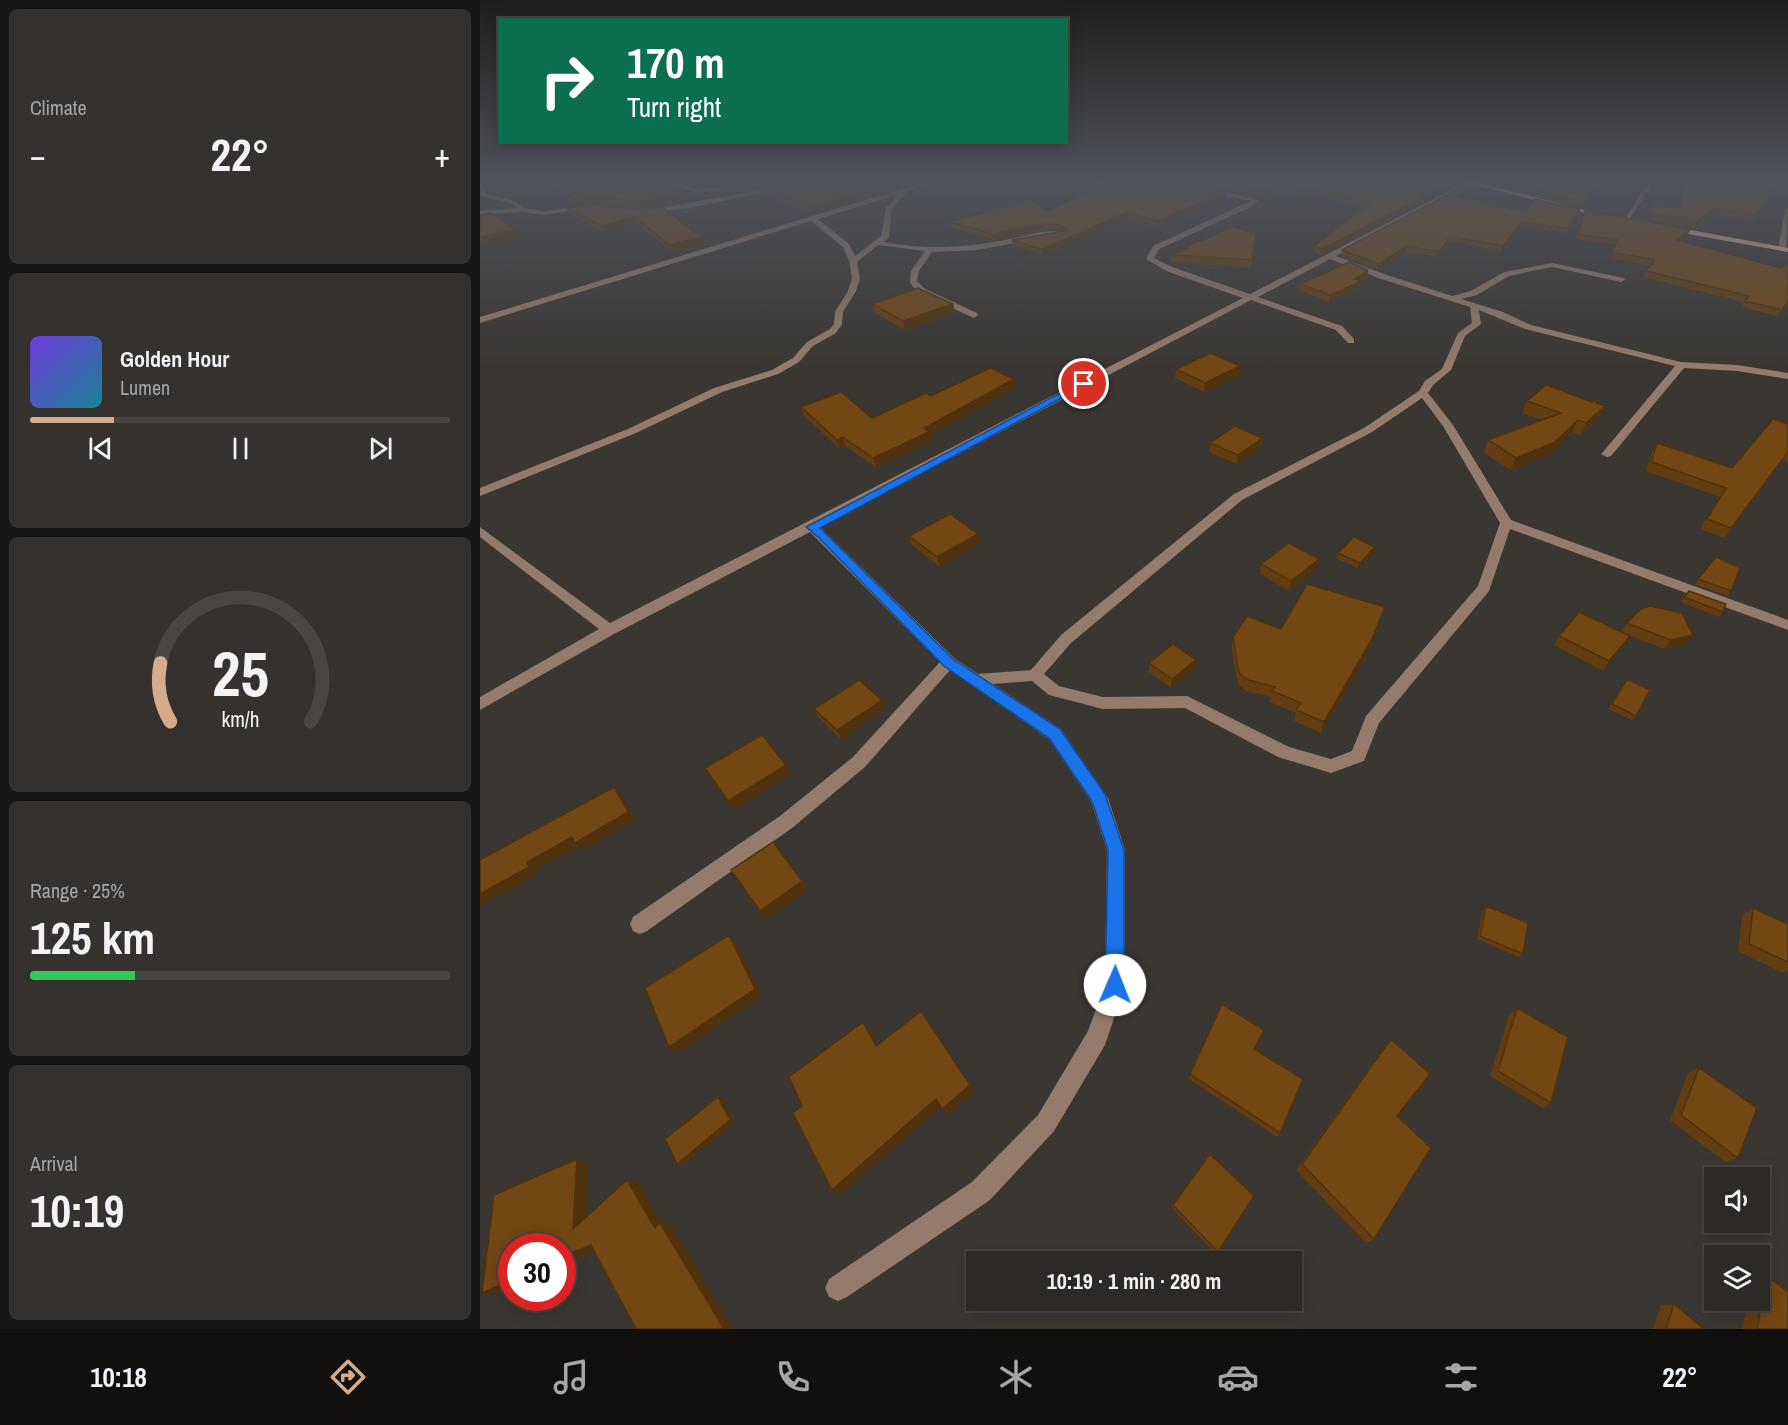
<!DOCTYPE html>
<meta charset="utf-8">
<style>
:root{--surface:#2c2926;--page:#34312e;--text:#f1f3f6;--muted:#a6a6a7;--line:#484543;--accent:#d6ab8b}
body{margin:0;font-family:"Archivo Narrow",sans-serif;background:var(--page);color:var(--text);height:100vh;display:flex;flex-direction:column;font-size:22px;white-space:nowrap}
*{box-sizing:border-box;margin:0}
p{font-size:20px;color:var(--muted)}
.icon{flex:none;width:33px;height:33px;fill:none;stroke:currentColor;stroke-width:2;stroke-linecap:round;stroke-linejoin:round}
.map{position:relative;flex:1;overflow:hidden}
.side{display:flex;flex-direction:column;gap:9px;padding:9px;background:#181715;width:480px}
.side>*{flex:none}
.guide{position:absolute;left:18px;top:18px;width:570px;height:126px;border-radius:0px;box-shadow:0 3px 15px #0003,0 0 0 2px var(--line);background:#0b6e4f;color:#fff;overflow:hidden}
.controls{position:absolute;left:1224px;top:1167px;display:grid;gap:12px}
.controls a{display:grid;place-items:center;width:66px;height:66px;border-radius:0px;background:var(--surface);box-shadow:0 3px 15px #0003,0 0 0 2px var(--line);font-size:30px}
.speed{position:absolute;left:18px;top:1233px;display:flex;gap:12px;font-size:30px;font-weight:700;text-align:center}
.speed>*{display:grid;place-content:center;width:78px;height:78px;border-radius:50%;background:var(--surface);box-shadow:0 3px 15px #0003,0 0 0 2px var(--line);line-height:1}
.speed .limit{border:9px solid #d22;background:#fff;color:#111}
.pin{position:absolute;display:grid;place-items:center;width:51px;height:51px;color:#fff;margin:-26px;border:3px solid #fff;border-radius:50%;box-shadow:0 2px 6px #0007}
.me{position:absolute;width:66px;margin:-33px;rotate:1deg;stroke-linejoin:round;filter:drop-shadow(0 0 4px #0008)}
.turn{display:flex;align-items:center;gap:21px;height:126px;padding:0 30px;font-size:27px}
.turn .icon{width:78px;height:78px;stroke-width:2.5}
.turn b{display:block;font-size:42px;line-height:51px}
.big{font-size:45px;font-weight:700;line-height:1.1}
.side .card{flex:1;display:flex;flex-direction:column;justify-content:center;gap:9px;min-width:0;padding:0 21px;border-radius:9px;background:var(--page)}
.side .dial{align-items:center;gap:0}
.dial svg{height:156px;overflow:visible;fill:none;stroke:var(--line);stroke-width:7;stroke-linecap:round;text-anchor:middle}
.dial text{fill:var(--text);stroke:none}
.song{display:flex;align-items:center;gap:18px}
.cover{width:72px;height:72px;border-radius:9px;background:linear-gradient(135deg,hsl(260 70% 55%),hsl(190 70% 35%))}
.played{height:6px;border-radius:3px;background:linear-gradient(90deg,var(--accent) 20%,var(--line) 20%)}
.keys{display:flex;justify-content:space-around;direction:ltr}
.heat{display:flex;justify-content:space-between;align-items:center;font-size:33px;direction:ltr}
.charge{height:9px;border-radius:4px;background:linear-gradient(90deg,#34c759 25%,var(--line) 0)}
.trip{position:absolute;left:486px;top:1251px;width:336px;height:60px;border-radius:0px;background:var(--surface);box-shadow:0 3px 15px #0003,0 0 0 2px var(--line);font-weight:700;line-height:60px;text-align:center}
.dock{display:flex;height:96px;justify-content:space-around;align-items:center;background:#12100f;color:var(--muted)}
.dock .icon{width:42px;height:42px}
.dock .on{color:var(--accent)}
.dock b{font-size:27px;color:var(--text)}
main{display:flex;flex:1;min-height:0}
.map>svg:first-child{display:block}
</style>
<main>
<section class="side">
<div class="card"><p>Climate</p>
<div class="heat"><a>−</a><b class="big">22°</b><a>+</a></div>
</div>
<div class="card">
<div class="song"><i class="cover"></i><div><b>Golden Hour</b><p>Lumen</p></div></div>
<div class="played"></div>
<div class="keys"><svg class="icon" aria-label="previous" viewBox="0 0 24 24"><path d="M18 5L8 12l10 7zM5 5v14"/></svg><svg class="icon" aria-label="pause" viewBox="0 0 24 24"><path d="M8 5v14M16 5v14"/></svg><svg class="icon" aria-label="next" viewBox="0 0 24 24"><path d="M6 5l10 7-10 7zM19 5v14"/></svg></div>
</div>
<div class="card dial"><svg viewBox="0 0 100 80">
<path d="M14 69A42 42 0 1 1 86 69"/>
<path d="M14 69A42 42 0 0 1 9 39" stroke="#d6ab8b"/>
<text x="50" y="56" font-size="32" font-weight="700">25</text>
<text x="50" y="72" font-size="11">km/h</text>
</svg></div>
<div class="card"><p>Range · 25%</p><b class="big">125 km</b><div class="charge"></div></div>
<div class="card"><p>Arrival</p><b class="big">10:19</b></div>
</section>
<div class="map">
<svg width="1308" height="1329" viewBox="0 0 1308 1329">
<rect width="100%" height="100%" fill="#3a3733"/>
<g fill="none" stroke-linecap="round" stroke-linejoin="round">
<path fill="#947b6b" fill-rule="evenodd" d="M0,179L3,180L6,194L35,201L44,208L64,211L107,206L110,208L64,215L42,212L0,215V211L36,208L31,203L1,196Z
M159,179H174L217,188L257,190L217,192Z
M454,179H465L427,192L412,208L409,237L403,242C451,251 497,247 543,236C555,233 574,228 585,234L497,250L452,252L439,271L437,281L445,289L497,313L498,315L494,318L439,293L430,283L431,271L445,251L398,245L377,262L380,278L376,291L363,312L362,324L356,333L333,346L319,362L298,374L242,392L156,433L0,496V488L148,429L234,388L292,370L313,358L327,342L350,329L354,324L355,312L368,291L372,278L369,261L363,247L331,221L0,323V317ZM417,195L406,208L401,236L375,256L369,244L338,219Z
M600,179H692L778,200L773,206L679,249L674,258L692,267L770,294L987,182H991V184L856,256L904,274L972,296L991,291L1024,272L1072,263L1144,278L1145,280L1141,282L1072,267L1029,276L997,295L981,299L1023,312L1051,325L1201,362L1257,365L1308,373V379L1257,371L1204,368L1131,456L1127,457L1121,454L1123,452L1195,366L1045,329L999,310L1001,324L985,336L971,370L953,385L948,393L973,425L1031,520L1308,620V630L1030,529L1009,591L899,723L884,761L851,773L798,757L705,708L623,709L569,695L552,681L513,684L581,729L628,798L645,850V985L625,1045L574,1131L510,1200L367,1297L358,1301L349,1297L345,1288L349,1279L492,1182L558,1115L608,1031L625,985L627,850L611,801L569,739L470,670L385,767L312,828L167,931L160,934L153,931L150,924L153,917L300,816L373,757L460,662L330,532L134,634L0,710V697L119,629L0,537V527L130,623L763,298L686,271L666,259L673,246L771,201L691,183L618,185ZM850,259L898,278L990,307L992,323L978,333L962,369L945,381L939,391L884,428L754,494L581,635L551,670L498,674L474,658L340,527L771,300L856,330L868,343H874V339L862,326L778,297ZM942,398L963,426L1020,523L998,586L886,716L872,751L851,759L809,747L707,696L623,697L579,686L564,674L591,643L762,500L892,432Z
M862,179H869L857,190H853Z
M1170,179H1176L1148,221H1144Z
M279,190L281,193L210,208L167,213L164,211Z
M1308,208L1306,249L1302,251L1298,249L1305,210Z"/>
<path fill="#f1bd9c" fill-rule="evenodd" d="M973,179H985L1128,216L1125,218Z
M1189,226L1308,248V252L1186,230Z"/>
</g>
<path fill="#633d11" d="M65,179H130L207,191L210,197L160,208L120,202L96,205Z
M257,179H324L279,188L259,185Z
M328,179H414L378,191H381L382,198L332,213L285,195L283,188Z
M704,179H859L855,186L976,185L841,255L833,252L834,246L885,206L812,191L791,192L781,197Z
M1122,179L1103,206L1059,197L1061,193Z
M1204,179H1308V182L1299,180L1273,221L1231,213L1215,228L1168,219L1174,204L1198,208Z
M998,189L984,198L1045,212L1098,214L1086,233L1040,227L1021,251L969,241L958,257L925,252L898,269L861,256L862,250Z
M746,198L676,226L648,218L563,255L533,246L532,240L582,231L576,229H564L513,240L471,227L470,222L568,211Z
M117,204L221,237L224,244L192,252L157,223L125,232L89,214L86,208Z
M0,215L35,229L39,237L5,245L0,240Z
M1103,217L1210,229L1207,235L1200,241L1301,268L1308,263V302L1298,316L1261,307L1264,302L1163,277L1166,271L1171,266L1129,258L1135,245L1095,239Z
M776,241L771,268L691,262V255L705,249V247Z
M888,270L887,276L881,280V287L849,302L819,290L820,284Z
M392,304H473L475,312L425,330L394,312Z
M696,369L759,375L724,392L695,378Z
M534,379L535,387L450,435L451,441L396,467L365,446L360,449L324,416L321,407L392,418L451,396Z
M1047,401L1118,404L1125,406L1119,418L1100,435L1092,432L1069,454L1031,470L1004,453L1008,440L1062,420L1042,413Z
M1308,424V462L1302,460L1244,538L1220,529L1240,497L1166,471L1172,452L1177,443L1252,468Z
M782,438L781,447L757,464L729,452L730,443Z
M429,536L500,543L460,567L432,545Z
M894,551L878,568L856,558L858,553Z
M1236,557L1251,591L1248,596L1215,584Z
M781,564L837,568L809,591L780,574Z
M1209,591L1243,612L1239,617L1201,602Z
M1147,623L1206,644L1184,649L1141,632Z
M801,629L889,650L841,733L814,721L816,713L790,702L791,697L766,691L758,684L752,648L753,637Z
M1079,636L1143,646L1123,671L1074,645Z
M716,660L715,669L691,688L669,672V663Z
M1147,679L1156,716L1152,720L1128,709Z
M402,700L405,709L361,739L339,718L334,709Z
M1006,906L1043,954L1039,957L997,939L1003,910Z
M1273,908L1308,924V970L1303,973L1258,951L1262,916Z
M1037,1008L1071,1103L1063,1108L1010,1076L1029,1015Z
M911,1039L917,1116L894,1239L886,1243L816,1170L904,1047Z
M775,1049L800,1133L797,1137L709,1079L710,1074Z
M1219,1068L1258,1158L1245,1162L1190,1120L1208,1073Z
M693,1205L738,1252L736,1254L692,1208Z
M1287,1276L1308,1329H1262L1268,1300H1280V1277Z
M1194,1304L1224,1329H1173L1181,1305Z"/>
<path fill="#50320e" d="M285,179H324L279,188L277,181Z
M391,179H414L369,193L367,187Z
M857,179H859L851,192L852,186Z
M978,179L976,185L841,255L842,249Z
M1120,179H1122L1103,206L1105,202Z
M999,185L998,189L978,202L979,197Z
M792,187L791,192L781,197L782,191Z
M207,191L210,197L160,208L157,202Z
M381,191L382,198L332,213L330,206Z
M747,192L746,198L676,226L677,221Z
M118,196L120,202L96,205L93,199Z
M1234,208L1231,213L1215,228L1217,222Z
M1100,209L1098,214L1086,233L1088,228Z
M648,212V218L563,255L562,249Z
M155,217L157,223L125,232L122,226Z
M1042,222L1040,227L1021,251L1023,246Z
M564,224V229L513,240L512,234Z
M35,229L39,237L5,245L1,237Z
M1210,229L1207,235L1194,246L1197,240Z
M970,236L969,241L958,257L959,252Z
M221,237L224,244L192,252L189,245Z
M926,246L925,252L898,269L899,264Z
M888,270L887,276L875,284L882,281L881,287L849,302L850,295Z
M473,304L475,312L425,330L423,321Z
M760,366L759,375L724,392L725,383Z
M534,379L535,387L450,435L451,441L396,467L393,458L444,428Z
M1125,406L1119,418L1100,435L1106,423Z
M1098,420L1092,432L1069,454L1031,470L1036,458Z
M363,437L365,446L360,449L357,440Z
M782,438L781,447L757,464L758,455Z
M498,534L500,543L460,567L457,557Z
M895,547L894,551L878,568L880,563Z
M839,559L837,568L809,591L811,581Z
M905,607L889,650L841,733L844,722Z
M1213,635L1206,644L1184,649L1191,640Z
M1150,636L1143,646L1123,671L1129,661Z
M716,660L715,669L691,688L692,679Z
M402,700L405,709L361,739L357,730Z
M306,765L311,774L255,809L248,801Z
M134,787L142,795L155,820L103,850L99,846L56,869L58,874L0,906V894L47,862L92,837Z
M322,881L328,889L287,919L280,911Z
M249,935L256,943L282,996L198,1053L189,1047Z
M383,1022L390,1030L403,1054L396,1046Z
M490,1085L494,1092L468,1116L462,1109Z
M238,1097L243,1100L255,1122L202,1166L197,1164Z
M456,1099L462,1106L361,1194L352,1190Z
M97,1159L109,1163L106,1231L93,1229Z
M147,1180L158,1183L182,1223L191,1225L253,1329H244L175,1228Z
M111,1245L123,1247L82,1265V1257Z
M32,1280V1288L18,1294L2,1293Z"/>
<path fill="#734714" stroke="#50320e" stroke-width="1.5" d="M69,179H169L207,191L157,202L118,196L93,199Z
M263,179H285L277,181Z
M328,179H391L367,187L381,191L330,206L283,188Z
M729,179H857L852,186H860L865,179H978L842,249L834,246L891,202L813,186L792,187L782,191Z
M1071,179H1120L1105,202L1061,193Z
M1205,179H1300L1276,215L1234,208L1217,222L1170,213L1174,204L1199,208Z
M691,180L747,192L677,221L648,212L562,249L532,240L585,231L587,228L575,224H564L512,234L470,222L550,200L568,211L629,182Z
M990,183L999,185L979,197L1045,212L1055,199L1100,209L1088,228L1042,222L1023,246L970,236L959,252L926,246L899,264L862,250Z
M117,204L157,210L182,207L221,237L189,245L155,217L122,226L86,208Z
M1105,211L1210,229L1197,240L1301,268L1308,263V301L1302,310L1265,301L1269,296L1166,271L1175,260L1132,252L1138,240L1098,234Z
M11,213L35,229L1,237L0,236V215Z
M753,227L776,234L772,260L691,255L708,248L705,247Z
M869,262L888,270L875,279L882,281L850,295L820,284Z
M438,288L473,304L423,321L392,304Z
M731,353L760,366L725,383L696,369Z
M510,368L534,379L444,428L449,432L393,458L363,437L357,440L321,407L361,392L392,418L446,393L451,396Z
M1066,385L1112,402L1120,399L1116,403L1125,406L1106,423L1098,420L1075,442L1036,458L1008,440L1081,413L1047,401Z
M1293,419L1308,424V452L1251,528L1227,519L1246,488L1171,462L1177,443L1252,468Z
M755,426L782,438L758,455L730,443Z
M470,514L498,534L457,557L429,536Z
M874,537L895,547L880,563L858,553Z
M809,543L839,559L811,581L781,564Z
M1236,557L1260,568L1251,591L1218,579Z
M827,584L905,607L892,639L844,722L816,710L821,703L792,691L795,687L768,680L759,673L753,637L767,616L801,629Z
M1209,591L1246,604L1243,612L1204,597Z
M1170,606L1202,613L1213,635L1191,640L1147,623L1161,609Z
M1099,612L1150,636L1129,661L1079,636Z
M693,644L716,660L692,679L669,663Z
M1147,679L1170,690L1156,716L1132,704Z
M379,680L402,700L357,730L334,709Z
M282,735L306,765L248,801L225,768Z
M134,787L148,812L95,843L92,837L47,862L49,867L0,894V860Z
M293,842L322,881L280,911L251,870Z
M1006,906L1048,923L1043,954L1000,936Z
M1273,908L1308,924V962L1269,944Z
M249,935L275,989L189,1047L165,988Z
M742,1004L784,1030L774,1049L823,1079L800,1133L710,1074Z
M1037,1008L1088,1037L1071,1103L1018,1071Z
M441,1011L490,1085L462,1109L456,1099L352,1190L313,1113L322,1106L309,1077L383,1022L396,1046Z
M911,1039L950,1074L917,1116L951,1148L894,1239L822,1164Z
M1219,1068L1277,1108L1258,1158L1201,1115Z
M238,1097L250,1120L197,1164L185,1139Z
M730,1154L774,1196L738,1252L693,1205Z
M97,1159L93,1229L147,1180L175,1228L180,1223L244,1329H156L111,1245L82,1257V1246H32V1280L2,1293L14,1195Z
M1287,1276L1308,1292V1329H1277Z
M1194,1304L1224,1329H1186Z"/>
<linearGradient id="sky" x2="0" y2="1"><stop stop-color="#201e1c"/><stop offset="0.49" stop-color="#4f535b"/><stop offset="1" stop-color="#4f535b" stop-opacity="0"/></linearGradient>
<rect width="1308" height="365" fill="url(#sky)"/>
<path fill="#1a73e8" stroke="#114b97" stroke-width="1.5" d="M601,382L608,384L340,528L473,659L580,729L625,794L644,850V985L641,991L635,994L628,991L625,985L628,850L612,801L569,738L464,666L339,538L326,527Z"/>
</svg>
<div class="controls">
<a><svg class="icon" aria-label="sound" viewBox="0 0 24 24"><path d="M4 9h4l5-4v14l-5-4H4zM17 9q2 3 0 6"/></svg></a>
<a><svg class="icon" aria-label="layers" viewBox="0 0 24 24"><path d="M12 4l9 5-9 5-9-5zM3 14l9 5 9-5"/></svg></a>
</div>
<div class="speed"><div class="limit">30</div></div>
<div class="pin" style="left:604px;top:384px;background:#d93025"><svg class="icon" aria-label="arrive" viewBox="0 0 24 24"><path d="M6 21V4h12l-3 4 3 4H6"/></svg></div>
<svg class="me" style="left:635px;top:985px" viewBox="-20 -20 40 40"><circle r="19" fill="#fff"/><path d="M0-13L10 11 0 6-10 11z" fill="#1a73e8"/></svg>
<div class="trip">10:19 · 1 min · 280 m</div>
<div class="guide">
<div class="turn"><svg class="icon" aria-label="right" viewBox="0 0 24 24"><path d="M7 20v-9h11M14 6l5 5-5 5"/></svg><div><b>170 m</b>Turn right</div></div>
</div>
</div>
</main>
<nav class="dock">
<b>10:18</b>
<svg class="icon on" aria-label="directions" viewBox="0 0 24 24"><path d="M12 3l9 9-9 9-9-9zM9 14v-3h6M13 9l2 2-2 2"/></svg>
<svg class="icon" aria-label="music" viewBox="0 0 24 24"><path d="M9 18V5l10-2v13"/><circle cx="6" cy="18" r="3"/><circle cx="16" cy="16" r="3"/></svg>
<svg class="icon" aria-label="phone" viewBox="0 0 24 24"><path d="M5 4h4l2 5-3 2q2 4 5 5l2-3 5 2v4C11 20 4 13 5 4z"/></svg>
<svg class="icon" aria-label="climate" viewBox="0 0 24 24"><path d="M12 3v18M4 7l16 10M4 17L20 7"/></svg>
<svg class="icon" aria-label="car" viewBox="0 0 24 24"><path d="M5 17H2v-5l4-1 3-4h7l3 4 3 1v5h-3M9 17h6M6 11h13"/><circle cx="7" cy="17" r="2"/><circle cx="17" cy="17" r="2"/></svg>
<svg class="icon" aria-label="filters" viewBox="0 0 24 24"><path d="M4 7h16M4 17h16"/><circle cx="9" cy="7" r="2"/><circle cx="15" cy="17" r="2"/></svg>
<b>22°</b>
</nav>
